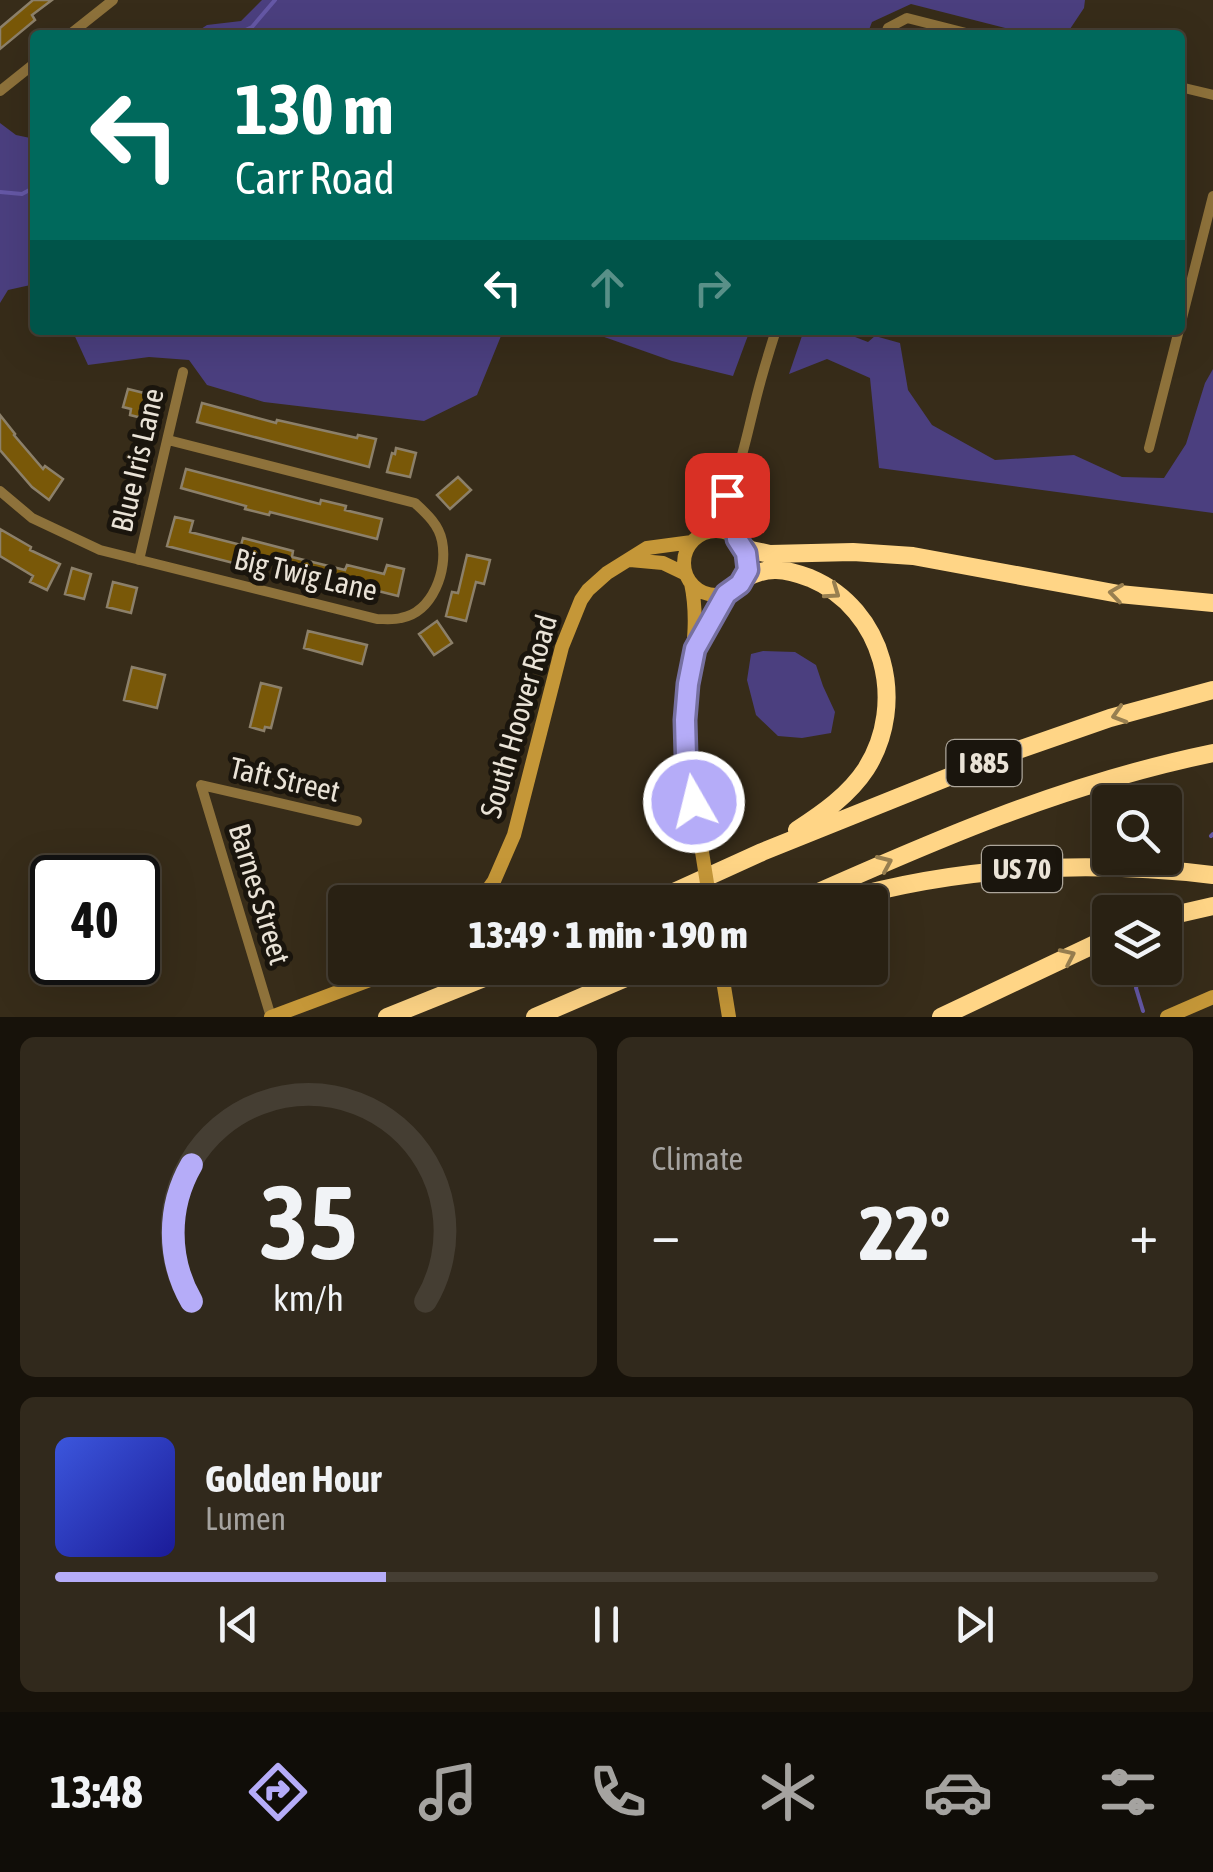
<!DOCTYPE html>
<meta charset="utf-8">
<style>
:root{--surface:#292113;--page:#31291c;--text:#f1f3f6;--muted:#a5a3a0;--line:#453e33;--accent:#b5acf8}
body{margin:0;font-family:"Asap Condensed",sans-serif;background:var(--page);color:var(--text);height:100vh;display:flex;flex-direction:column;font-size:38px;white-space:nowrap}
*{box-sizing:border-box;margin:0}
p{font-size:32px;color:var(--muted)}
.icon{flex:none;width:55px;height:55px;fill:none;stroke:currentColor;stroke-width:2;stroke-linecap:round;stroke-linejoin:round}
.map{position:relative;height:1017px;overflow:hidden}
.side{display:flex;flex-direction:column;gap:20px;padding:20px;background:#17120a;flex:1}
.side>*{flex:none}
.banner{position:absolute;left:30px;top:30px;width:1155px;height:305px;border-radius:10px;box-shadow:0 10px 40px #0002,0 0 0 2px var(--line);background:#00695c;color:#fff;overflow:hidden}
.buttons{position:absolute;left:1092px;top:785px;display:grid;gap:20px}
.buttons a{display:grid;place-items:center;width:90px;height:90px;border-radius:10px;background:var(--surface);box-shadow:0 10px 40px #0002,0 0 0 2px var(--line);font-size:50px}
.speed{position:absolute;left:30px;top:855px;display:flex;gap:20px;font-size:50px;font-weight:700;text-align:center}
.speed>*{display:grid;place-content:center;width:130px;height:130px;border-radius:50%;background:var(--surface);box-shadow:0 10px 40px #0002,0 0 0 2px var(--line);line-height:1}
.speed .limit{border:5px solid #111;border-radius:15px;background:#fff;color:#111}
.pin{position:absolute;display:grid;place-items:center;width:85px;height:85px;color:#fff;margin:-42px;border-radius:20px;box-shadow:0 5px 15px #0006}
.me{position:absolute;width:110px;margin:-55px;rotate:352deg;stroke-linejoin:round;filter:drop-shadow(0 0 8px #0008)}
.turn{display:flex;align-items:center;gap:35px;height:210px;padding:0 40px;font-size:45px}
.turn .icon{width:130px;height:130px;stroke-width:2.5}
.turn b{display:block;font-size:70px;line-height:85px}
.lanes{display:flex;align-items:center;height:95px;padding:0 40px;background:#0003;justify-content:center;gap:50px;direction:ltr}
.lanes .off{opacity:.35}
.big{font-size:75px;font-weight:800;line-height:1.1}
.side .card{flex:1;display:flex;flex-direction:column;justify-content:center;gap:15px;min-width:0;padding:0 35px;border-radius:15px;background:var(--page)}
.side .dial{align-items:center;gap:0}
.dial svg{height:260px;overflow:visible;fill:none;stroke:var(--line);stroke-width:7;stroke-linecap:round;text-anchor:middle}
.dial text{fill:var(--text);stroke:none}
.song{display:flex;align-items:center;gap:30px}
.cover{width:120px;height:120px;border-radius:15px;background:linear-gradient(135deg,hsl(230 70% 55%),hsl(240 70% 35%))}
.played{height:10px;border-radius:5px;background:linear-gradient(90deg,var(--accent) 30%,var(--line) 30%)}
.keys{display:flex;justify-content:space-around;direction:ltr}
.heat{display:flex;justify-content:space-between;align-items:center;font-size:55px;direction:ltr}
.side .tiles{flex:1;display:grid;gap:20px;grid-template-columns:1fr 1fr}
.card:last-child{grid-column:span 2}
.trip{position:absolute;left:328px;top:885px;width:560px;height:100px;border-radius:10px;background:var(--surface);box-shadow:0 10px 40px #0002,0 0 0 2px var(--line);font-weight:800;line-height:100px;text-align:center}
.dock{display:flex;height:160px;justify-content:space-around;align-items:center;background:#100d08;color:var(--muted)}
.dock .icon{width:70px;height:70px}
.dock .active{color:var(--accent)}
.dock b{font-size:45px;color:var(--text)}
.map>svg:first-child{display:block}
</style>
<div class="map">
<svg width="1213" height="1017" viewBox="0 0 1213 1017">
<rect width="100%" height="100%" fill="#372c19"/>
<path fill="#4b3f7f" d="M262,0H1085L1084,8L1066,35H1033L911,4L872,22L867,35H192L207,25L241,21Z
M0,123L16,135L35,139V284L8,290L0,303Z
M72,330H750L733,376L672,361L593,333L501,336L477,395L424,421L264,402L207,385L189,360L149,357L88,365Z
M804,330H837L868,342L875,336L900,343L908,390L932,425L995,460L1074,455L1122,477L1164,478L1186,444L1205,383L1213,369V513L879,468L870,378L827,359L789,374Z
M763,651L795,652L816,665L823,686L835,712L831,733L802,738L778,736L756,715L747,680L751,654Z"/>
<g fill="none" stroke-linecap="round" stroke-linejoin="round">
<path stroke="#6558a6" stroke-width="4" d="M235,35L252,27L275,0
M0,192L22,194L35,187
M1211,836L1213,834
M1141,968L1136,988L1143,1011"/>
</g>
<path fill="#795808" stroke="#8c806a" stroke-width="2.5" d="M33,0H52L32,15L35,20L0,49V28Z
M128,389L152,395L146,419L130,415L131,409L123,407Z
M202,403L276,423L277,420L357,438L358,435L376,439L369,467L197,422Z
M0,415L15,434L14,435L43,469L45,466L63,479L49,500L32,487L0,450Z
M396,448L416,453L410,477L387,472L392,453L395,454Z
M186,469L320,504L321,500L346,506L345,510L382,519L377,539L270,512L269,515L245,509L246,506L181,488Z
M458,477L471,490L450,509L437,495Z
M175,517L193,521L190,532L241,545L243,538L293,551L292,557L345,570L347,565L384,574L387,565L404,569L398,596L366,588L364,594L277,574L279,565L256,559L253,568L167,546Z
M0,529L31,547L30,550L60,564L47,590L30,582L33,576L0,556Z
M467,555L490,560L484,584L476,582L466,621L446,616L452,592L458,593Z
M72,568L91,574L84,599L65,594Z
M113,582L137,588L131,613L107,607Z
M437,621L452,643L434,655L419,634Z
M308,631L367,645L362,664L304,648Z
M132,667L165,675L157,708L124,700Z
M261,683L281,688L271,728L265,727L264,731L250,727Z"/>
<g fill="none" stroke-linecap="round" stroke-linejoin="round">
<path stroke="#8e723b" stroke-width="10" d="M69,35L113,0
M885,35L888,28L907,18L974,35
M1180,87L1213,95
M0,91L35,63
M1180,326L1213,196
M1149,448L1179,330
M737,481C739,501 735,519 737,539
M0,491L32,518L100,550L377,619C385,619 394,620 401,618C433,612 448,570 442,541C439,525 427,514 415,503L168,440
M706,533C735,497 743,451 754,407C760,381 768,355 776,330
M139,560L183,372
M271,1017L201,785L357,821"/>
<path stroke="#c59738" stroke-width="14" d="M684 563a32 32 0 1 1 64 0a32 32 0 1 1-64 0Z
M630,560L663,563L686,574
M691,583C701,630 688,670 686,716C684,755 692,794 699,833
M695,648L726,594
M479,902L494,881L514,835L562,647L581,600L588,590L607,573L647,548L692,542
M721,968L729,1017
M271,1017L402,968
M1167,1017L1213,997"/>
<path stroke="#ffd586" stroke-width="18" d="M741,543L751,550L770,554L853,552L913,556L1119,594L1213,603
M743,580C766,565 786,569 810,578C884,609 908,703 866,769C849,795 823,813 797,830
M652,902L762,852L1001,756L1110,718L1213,690
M796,902C935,840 1063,784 1213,753
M835,902C958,866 1086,860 1213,875
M1165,917L1213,906
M387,1017L509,968
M535,1017L649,968
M941,1017L1110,937"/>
<path stroke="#c59738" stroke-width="14" d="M699,833L710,902"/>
</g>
<defs><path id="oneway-chevron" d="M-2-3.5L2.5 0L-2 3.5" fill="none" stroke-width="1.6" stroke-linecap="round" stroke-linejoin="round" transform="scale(2.5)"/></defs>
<g stroke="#987f50">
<use href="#oneway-chevron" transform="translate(833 592) rotate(35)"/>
<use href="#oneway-chevron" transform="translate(1116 593) rotate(-172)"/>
<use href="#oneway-chevron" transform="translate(1119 715) rotate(163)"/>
<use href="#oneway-chevron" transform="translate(885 863) rotate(-24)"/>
<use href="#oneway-chevron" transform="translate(1068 956) rotate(-25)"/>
</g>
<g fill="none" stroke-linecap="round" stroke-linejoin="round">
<g stroke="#7670a1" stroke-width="25">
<path id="route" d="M694,802L686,756L685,720L688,684L695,649L726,594L740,584L748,570L746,553L737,539L736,526L739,498L737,478L727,495"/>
</g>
<use href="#route" stroke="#b5acf8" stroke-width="18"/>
</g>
<g text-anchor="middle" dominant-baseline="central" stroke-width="10" stroke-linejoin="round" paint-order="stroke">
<g fill="#1a150d" stroke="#aca59a" stroke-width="2.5">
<rect x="946.5" y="740" width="75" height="46" rx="8"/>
<rect x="982" y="846" width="80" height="46" rx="8"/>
</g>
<g font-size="28" font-weight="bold" fill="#eae3d7">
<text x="984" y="763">I 885</text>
<text x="1022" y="869">US 70</text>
</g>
<g font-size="30" fill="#eae3d7" stroke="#1a150d">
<text transform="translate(137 460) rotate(-77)">Blue Iris Lane</text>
<text transform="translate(306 574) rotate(13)">Big Twig Lane</text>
<text transform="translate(518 716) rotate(-74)">South Hoover Road</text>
<text transform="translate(285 779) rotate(13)">Taft Street</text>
<text transform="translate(260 894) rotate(73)">Barnes Street</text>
</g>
</g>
</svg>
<div class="buttons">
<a><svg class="icon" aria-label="search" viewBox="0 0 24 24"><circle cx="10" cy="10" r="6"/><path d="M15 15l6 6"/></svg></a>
<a><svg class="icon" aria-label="layers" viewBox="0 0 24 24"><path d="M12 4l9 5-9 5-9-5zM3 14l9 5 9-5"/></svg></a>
</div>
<div class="speed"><div class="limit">40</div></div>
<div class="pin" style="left:727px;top:495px;background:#d93025"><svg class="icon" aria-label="arrive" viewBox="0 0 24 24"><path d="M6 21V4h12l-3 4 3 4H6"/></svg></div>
<svg class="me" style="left:694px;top:802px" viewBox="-20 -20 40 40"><circle r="17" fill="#b5acf8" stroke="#fff" stroke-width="3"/><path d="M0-11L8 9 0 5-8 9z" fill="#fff"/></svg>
<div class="trip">13:49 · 1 min · 190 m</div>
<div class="banner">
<div class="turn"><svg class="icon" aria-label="left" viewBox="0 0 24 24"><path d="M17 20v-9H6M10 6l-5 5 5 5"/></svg><div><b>130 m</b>Carr Road</div></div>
<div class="lanes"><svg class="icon" aria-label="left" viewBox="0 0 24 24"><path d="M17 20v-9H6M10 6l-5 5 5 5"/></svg><svg class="icon off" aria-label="ahead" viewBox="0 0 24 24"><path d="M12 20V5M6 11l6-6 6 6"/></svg><svg class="icon off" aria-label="right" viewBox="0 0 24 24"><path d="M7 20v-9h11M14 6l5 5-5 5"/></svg></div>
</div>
</div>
<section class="side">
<div class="tiles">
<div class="card dial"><svg viewBox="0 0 100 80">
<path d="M14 69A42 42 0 1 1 86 69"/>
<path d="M14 69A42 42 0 0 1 14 27" stroke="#b5acf8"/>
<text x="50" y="56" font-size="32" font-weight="700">35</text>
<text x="50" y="72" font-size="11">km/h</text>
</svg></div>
<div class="card"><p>Climate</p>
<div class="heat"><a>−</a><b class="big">22°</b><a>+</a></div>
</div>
<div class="card">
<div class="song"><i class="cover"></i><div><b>Golden Hour</b><p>Lumen</p></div></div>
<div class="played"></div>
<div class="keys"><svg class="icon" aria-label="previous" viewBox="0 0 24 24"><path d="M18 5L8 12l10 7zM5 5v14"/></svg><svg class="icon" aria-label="pause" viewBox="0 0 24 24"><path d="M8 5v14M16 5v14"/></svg><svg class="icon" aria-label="next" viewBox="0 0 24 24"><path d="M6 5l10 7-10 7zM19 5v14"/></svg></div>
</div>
</div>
</section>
<nav class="dock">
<b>13:48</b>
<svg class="icon active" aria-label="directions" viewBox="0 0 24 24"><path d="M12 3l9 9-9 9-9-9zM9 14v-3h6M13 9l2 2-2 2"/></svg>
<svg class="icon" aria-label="music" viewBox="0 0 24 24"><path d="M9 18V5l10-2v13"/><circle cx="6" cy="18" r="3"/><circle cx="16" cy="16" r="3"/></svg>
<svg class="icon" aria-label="phone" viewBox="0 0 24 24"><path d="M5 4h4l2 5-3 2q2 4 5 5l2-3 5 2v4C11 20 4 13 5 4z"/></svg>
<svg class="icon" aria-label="climate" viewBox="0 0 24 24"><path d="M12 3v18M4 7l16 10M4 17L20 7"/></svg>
<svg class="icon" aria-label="car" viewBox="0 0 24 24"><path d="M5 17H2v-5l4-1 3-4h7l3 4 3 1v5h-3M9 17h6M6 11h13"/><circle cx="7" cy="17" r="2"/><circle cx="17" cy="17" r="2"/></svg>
<svg class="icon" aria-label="filters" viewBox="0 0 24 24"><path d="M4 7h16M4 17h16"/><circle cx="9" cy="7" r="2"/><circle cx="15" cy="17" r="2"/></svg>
</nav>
